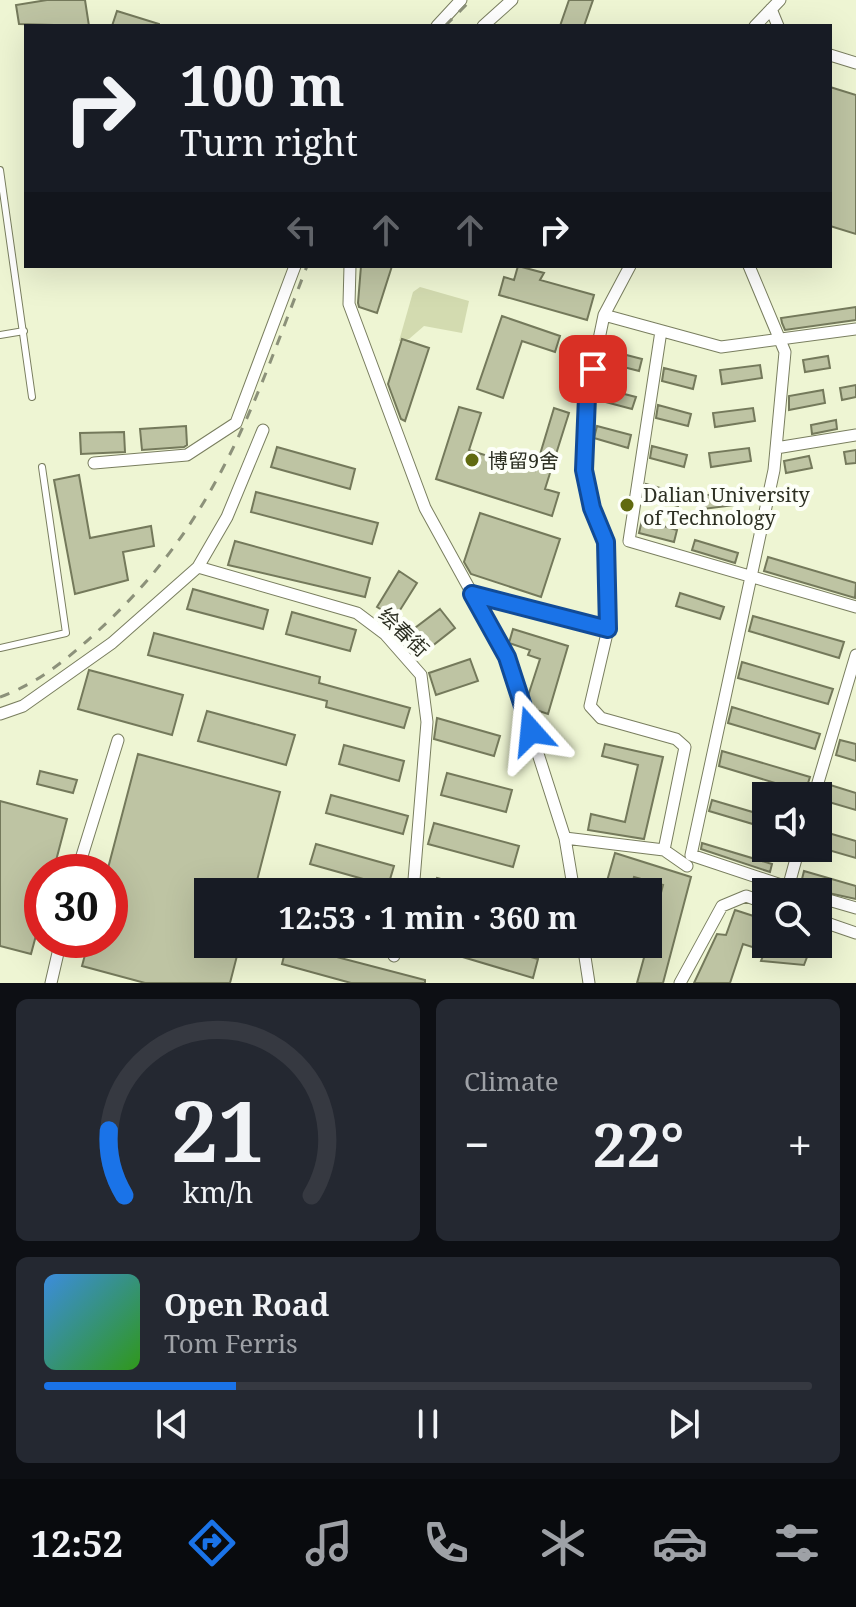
<!DOCTYPE html>
<meta charset="utf-8">
<style>
:root{--surface:#171b24;--page:#242831;--text:#f1f3f6;--muted:#9ea1a6;--line:#363941;--accent:#1a73e8}
body{margin:0;font-family:"Noto Serif","Noto Sans SC",serif;background:var(--page);color:var(--text);height:100vh;display:flex;flex-direction:column;font-size:30px;white-space:nowrap}
*{box-sizing:border-box;margin:0}
p{font-size:26px;color:var(--muted)}
.icon{flex:none;width:44px;height:44px;fill:none;stroke:currentColor;stroke-width:2;stroke-linecap:round;stroke-linejoin:round}
.map{position:relative;height:983px;overflow:hidden}
.sheet{display:flex;flex-direction:column;gap:16px;padding:16px;background:#0d0f14;flex:1}
.sheet>*{flex:none}
.banner{position:absolute;left:24px;top:24px;width:808px;height:244px;border-radius:0px;box-shadow:0 8px 32px #0002;background:#171b24;color:var(--text);overflow:hidden}
.fabs{position:absolute;left:752px;top:782px;display:grid;gap:16px}
.fabs a{display:grid;place-items:center;width:80px;height:80px;border-radius:0px;background:var(--surface);box-shadow:0 8px 32px #0002;font-size:40px}
.speed{position:absolute;left:24px;top:854px;display:flex;gap:16px;font-size:40px;font-weight:700;text-align:center}
.speed>*{display:grid;place-content:center;width:104px;height:104px;border-radius:50%;background:var(--surface);box-shadow:0 8px 32px #0002;line-height:1}
.speed .limit{border:12px solid #d22;background:#fff;color:#111}
.pin{position:absolute;display:grid;place-items:center;width:68px;height:68px;color:#fff;margin:-34px;border-radius:16px;box-shadow:0 4px 12px #0006}
.me{position:absolute;width:88px;margin:-44px;rotate:342deg;stroke-linejoin:round;filter:drop-shadow(0 0 6px #0008)}
.turn{display:flex;align-items:center;gap:28px;height:168px;padding:0 24px;font-size:36px}
.turn .icon{width:104px;height:104px;stroke-width:2.5}
.turn b{display:block;font-size:56px;line-height:68px}
.lanes{display:flex;align-items:center;height:76px;padding:0 24px;background:#0003;justify-content:center;gap:40px;direction:ltr}
.lanes .off{opacity:.35}
.big{font-size:60px;font-weight:700;line-height:1.1}
.sheet .card{flex:1;display:flex;flex-direction:column;justify-content:center;gap:12px;min-width:0;padding:0 28px;border-radius:12px;background:var(--page)}
.sheet .dial{align-items:center;gap:0}
.dial svg{height:208px;overflow:visible;fill:none;stroke:var(--line);stroke-width:7;stroke-linecap:round;text-anchor:middle}
.dial text{fill:var(--text);stroke:none}
.song{display:flex;align-items:center;gap:24px}
.cover{width:96px;height:96px;border-radius:12px;background:linear-gradient(135deg,hsl(210 70% 55%),hsl(110 70% 35%))}
.played{height:8px;border-radius:4px;background:linear-gradient(90deg,var(--accent) 25%,var(--line) 25%)}
.keys{display:flex;justify-content:space-around;direction:ltr}
.heat{display:flex;justify-content:space-between;align-items:center;font-size:44px;direction:ltr}
.sheet .tiles{flex:1;display:grid;gap:16px;grid-template-columns:1fr 1fr}
.card:last-child{grid-column:span 2}
.trip{position:absolute;left:194px;top:878px;width:468px;height:80px;border-radius:0px;background:var(--surface);box-shadow:0 8px 32px #0002;font-weight:700;line-height:80px;text-align:center}
.dock{display:flex;height:128px;justify-content:space-around;align-items:center;background:#090b0e;color:var(--muted)}
.dock .icon{width:56px;height:56px}
.dock .selected{color:var(--accent)}
.dock b{font-size:36px;color:var(--text)}
.map>svg:first-child{display:block}
</style>
<div class="map">
<svg width="856" height="983" viewBox="0 0 856 983">
<rect width="100%" height="100%" fill="#eef5d3"/>
<path fill="#d3dbb0" d="M420,287L469,301L462,333L424,326L409,339L399,341L413,292Z"/>
<path fill="#bec4a3" stroke="#74795b" stroke-width="2" d="M47,0H85L89,26L19,24L16,5Z
M569,0H593L584,26H560Z
M117,11L159,24V26H112Z
M830,87L856,95V234L830,226Z
M361,266H392L377,313L359,307L358,303Z
M518,266L544,273L540,280L594,295L587,320L499,295L504,277L514,280Z
M856,307V320L785,330L782,323L781,318Z
M502,316L560,336L555,352L522,341L503,398L477,389Z
M402,339L429,348L405,421L401,419L388,384Z
M607,350L642,359L639,371L604,362Z
M828,356L830,368L805,372L803,360Z
M760,365L762,378L722,384L720,370Z
M664,368L696,376L693,389L662,381Z
M856,385V397L842,400L840,388Z
M601,388L636,397L632,409L598,400Z
M823,390L825,403L789,410V396Z
M658,405L691,414L688,426L656,418Z
M459,407L481,413L469,450L535,471L554,408L569,413L545,489L559,493L552,516L436,479Z
M753,408L755,421L715,427L713,413Z
M836,420L837,429L812,434L811,425Z
M186,426L187,445L184,447L142,450L140,429Z
M597,426L631,435L628,448L594,438Z
M124,432L125,452L81,454L80,433Z
M652,446L687,455L684,467L650,458Z
M277,447L355,469L350,489L271,467Z
M749,448L751,461L711,467L709,453Z
M856,450V463L846,464L844,452Z
M809,456L812,468L786,473L784,461Z
M79,475L90,538L151,526L154,546L123,552L128,580L75,594L54,480Z
M646,484L681,494L678,506L644,497Z
M741,490L743,504L703,509L701,496Z
M256,492L378,523L372,544L251,512Z
M480,513L560,539L541,597L471,574L464,562Z
M642,520L677,530L674,542L639,533Z
M695,540L738,553L735,563L692,550Z
M235,541L370,578L365,597L228,565Z
M768,557L856,583L855,598L764,571Z
M399,571L417,583L395,618L377,607Z
M193,589L268,610L263,629L187,609Z
M680,593L724,607L720,619L676,606Z
M440,609L455,628L422,654L407,634Z
M292,612L356,630L350,651L286,634Z
M753,616L844,642L839,658L749,631Z
M513,629L568,646L548,714L533,709L528,696L540,659L528,655L530,650L509,643Z
M154,633L320,677L319,683L410,708L404,728L326,707L327,701L148,655Z
M470,659L478,681L436,695L429,673Z
M742,662L833,689L828,704L738,678Z
M89,670L183,695L172,735L78,709Z
M732,707L820,734L815,749L728,723Z
M207,711L295,735L286,765L198,741Z
M437,718L500,736L494,756L434,739Z
M840,740L856,744V761L836,755Z
M605,744L663,757L644,839L588,830L591,814L625,822L638,765L602,756Z
M344,745L404,761L399,781L339,764Z
M722,751L810,777L805,792L719,766Z
M138,754L280,792L254,892H208V944H240L230,983H145L82,966L89,940H110V872H107Z
M40,771L77,780L73,793L37,784Z
M447,773L512,790L506,812L441,795Z
M827,784L856,793V810L822,800Z
M331,795L408,816L403,834L326,813Z
M712,800L766,816V828L709,811Z
M0,801L67,819L53,872H42V913L31,954L0,946Z
M434,823L519,846L513,867L428,844Z
M818,830L856,841V858L818,847Z
M702,843L772,864L770,872L701,849Z
M316,844L394,866L388,886L310,864Z
M615,853L691,877L663,983H637L645,954L616,947L648,944L663,885L634,877L631,887L607,881Z
M804,871L856,886V899L810,889L801,883Z
M437,878L479,889L478,892H433Z
M735,910L766,920V944H812L804,965L761,961L765,951L743,944L730,983H694L717,934L726,935Z
M287,944L425,980V983H351L282,964Z
M419,944H484L538,959L533,978Z"/>
<g fill="none" stroke-linecap="round" stroke-linejoin="round">
<g stroke="#797e5f" stroke-width="8">
<path id="service" d="M0,170L32,397
M0,335L24,331
M0,648L66,633L42,467"/>
</g>
<g stroke="#797e5f" stroke-width="13">
<path id="minor" d="M771,9L778,26
M437,26L461,0
M483,26L512,0
M755,26L780,0
M830,55L856,63
M350,266L349,304L425,508L507,657L565,838L574,892
M630,266L604,315L721,347L856,329
M749,266L785,352L774,470L691,855L802,892
M604,315L587,397L584,470L592,508L606,542L608,629L590,706L601,718L676,739L685,747L664,850L687,866
M661,331L629,541L856,607
M776,448L856,435
M94,463L187,455L236,423L295,266
M198,567L357,613L385,634L421,675L427,722L413,892
M472,594L608,629
M0,714L23,706L112,643L198,567L227,517L263,430
M814,796L856,655
M565,838L664,850
M77,872L118,740
M788,888L799,848
M818,897L856,908
M818,920L856,933
M583,944L589,983
M394,956L397,944
M51,983L61,940
M680,983L722,906L746,896L766,903"/>
</g>
<use href="#service" stroke="#fff" stroke-width="6"/>
<use href="#minor" stroke="#fff" stroke-width="11"/>
<path stroke="#8c917a" stroke-width="3" stroke-dasharray="10 10" stroke-linecap="butt" d="M445,26L471,0
M0,697C39,683 70,657 100,629C217,521 252,409 307,266"/>
</g>
<g fill="none" stroke-linecap="round" stroke-linejoin="round">
<g stroke="#114b97" stroke-width="20">
<path id="route" d="M531,731L507,657L472,594L608,629L606,542L592,508L584,470L587,397L593,369"/>
</g>
<use href="#route" stroke="#1a73e8" stroke-width="14"/>
</g>
<g fill="#616a10" stroke="#fdfff8" stroke-width="3">
<circle cx="472" cy="460" r="8"/>
<circle cx="627" cy="505" r="8"/>
</g>
<g text-anchor="middle" dominant-baseline="central" stroke-width="8" stroke-linejoin="round" paint-order="stroke">
<g font-size="20" fill="#2d3023" stroke="#fdfff8" text-anchor="start">
<text x="488" y="460">博留9舍</text>
<text x="643" y="494">Dalian University<tspan x="643" dy="23">of Technology</tspan></text>
</g>
<g font-size="20" fill="#2d3023" stroke="#fdfff8">
<text transform="translate(404 632) rotate(44)">绘春街</text>
</g>
</g>
</svg>
<div class="fabs">
<a><svg class="icon" aria-label="sound" viewBox="0 0 24 24"><path d="M4 9h4l5-4v14l-5-4H4zM17 9q2 3 0 6"/></svg></a>
<a><svg class="icon" aria-label="search" viewBox="0 0 24 24"><circle cx="10" cy="10" r="6"/><path d="M15 15l6 6"/></svg></a>
</div>
<div class="speed"><div class="limit">30</div></div>
<div class="pin" style="left:593px;top:369px;background:#d93025"><svg class="icon" aria-label="arrive" viewBox="0 0 24 24"><path d="M6 21V4h12l-3 4 3 4H6"/></svg></div>
<svg class="me" style="left:531px;top:731px" viewBox="-20 -20 40 40"><path d="M0-17L14 15 0 8-14 15z" fill="#1a73e8" stroke="#fff" stroke-width="4"/></svg>
<div class="trip">12:53 · 1 min · 360 m</div>
<div class="banner">
<div class="turn"><svg class="icon" aria-label="right" viewBox="0 0 24 24"><path d="M7 20v-9h11M14 6l5 5-5 5"/></svg><div><b>100 m</b>Turn right</div></div>
<div class="lanes"><svg class="icon off" aria-label="left" viewBox="0 0 24 24"><path d="M17 20v-9H6M10 6l-5 5 5 5"/></svg><svg class="icon off" aria-label="ahead" viewBox="0 0 24 24"><path d="M12 20V5M6 11l6-6 6 6"/></svg><svg class="icon off" aria-label="ahead" viewBox="0 0 24 24"><path d="M12 20V5M6 11l6-6 6 6"/></svg><svg class="icon" aria-label="right" viewBox="0 0 24 24"><path d="M7 20v-9h11M14 6l5 5-5 5"/></svg></div>
</div>
</div>
<section class="sheet">
<div class="tiles">
<div class="card dial"><svg viewBox="0 0 100 80">
<path d="M14 69A42 42 0 1 1 86 69"/>
<path d="M14 69A42 42 0 0 1 8 44" stroke="#1a73e8"/>
<text x="50" y="56" font-size="32" font-weight="700">21</text>
<text x="50" y="72" font-size="11">km/h</text>
</svg></div>
<div class="card"><p>Climate</p>
<div class="heat"><a>−</a><b class="big">22°</b><a>+</a></div>
</div>
<div class="card">
<div class="song"><i class="cover"></i><div><b>Open Road</b><p>Tom Ferris</p></div></div>
<div class="played"></div>
<div class="keys"><svg class="icon" aria-label="previous" viewBox="0 0 24 24"><path d="M18 5L8 12l10 7zM5 5v14"/></svg><svg class="icon" aria-label="pause" viewBox="0 0 24 24"><path d="M8 5v14M16 5v14"/></svg><svg class="icon" aria-label="next" viewBox="0 0 24 24"><path d="M6 5l10 7-10 7zM19 5v14"/></svg></div>
</div>
</div>
</section>
<nav class="dock">
<b>12:52</b>
<svg class="icon selected" aria-label="directions" viewBox="0 0 24 24"><path d="M12 3l9 9-9 9-9-9zM9 14v-3h6M13 9l2 2-2 2"/></svg>
<svg class="icon" aria-label="music" viewBox="0 0 24 24"><path d="M9 18V5l10-2v13"/><circle cx="6" cy="18" r="3"/><circle cx="16" cy="16" r="3"/></svg>
<svg class="icon" aria-label="phone" viewBox="0 0 24 24"><path d="M5 4h4l2 5-3 2q2 4 5 5l2-3 5 2v4C11 20 4 13 5 4z"/></svg>
<svg class="icon" aria-label="climate" viewBox="0 0 24 24"><path d="M12 3v18M4 7l16 10M4 17L20 7"/></svg>
<svg class="icon" aria-label="car" viewBox="0 0 24 24"><path d="M5 17H2v-5l4-1 3-4h7l3 4 3 1v5h-3M9 17h6M6 11h13"/><circle cx="7" cy="17" r="2"/><circle cx="17" cy="17" r="2"/></svg>
<svg class="icon" aria-label="filters" viewBox="0 0 24 24"><path d="M4 7h16M4 17h16"/><circle cx="9" cy="7" r="2"/><circle cx="15" cy="17" r="2"/></svg>
</nav>
